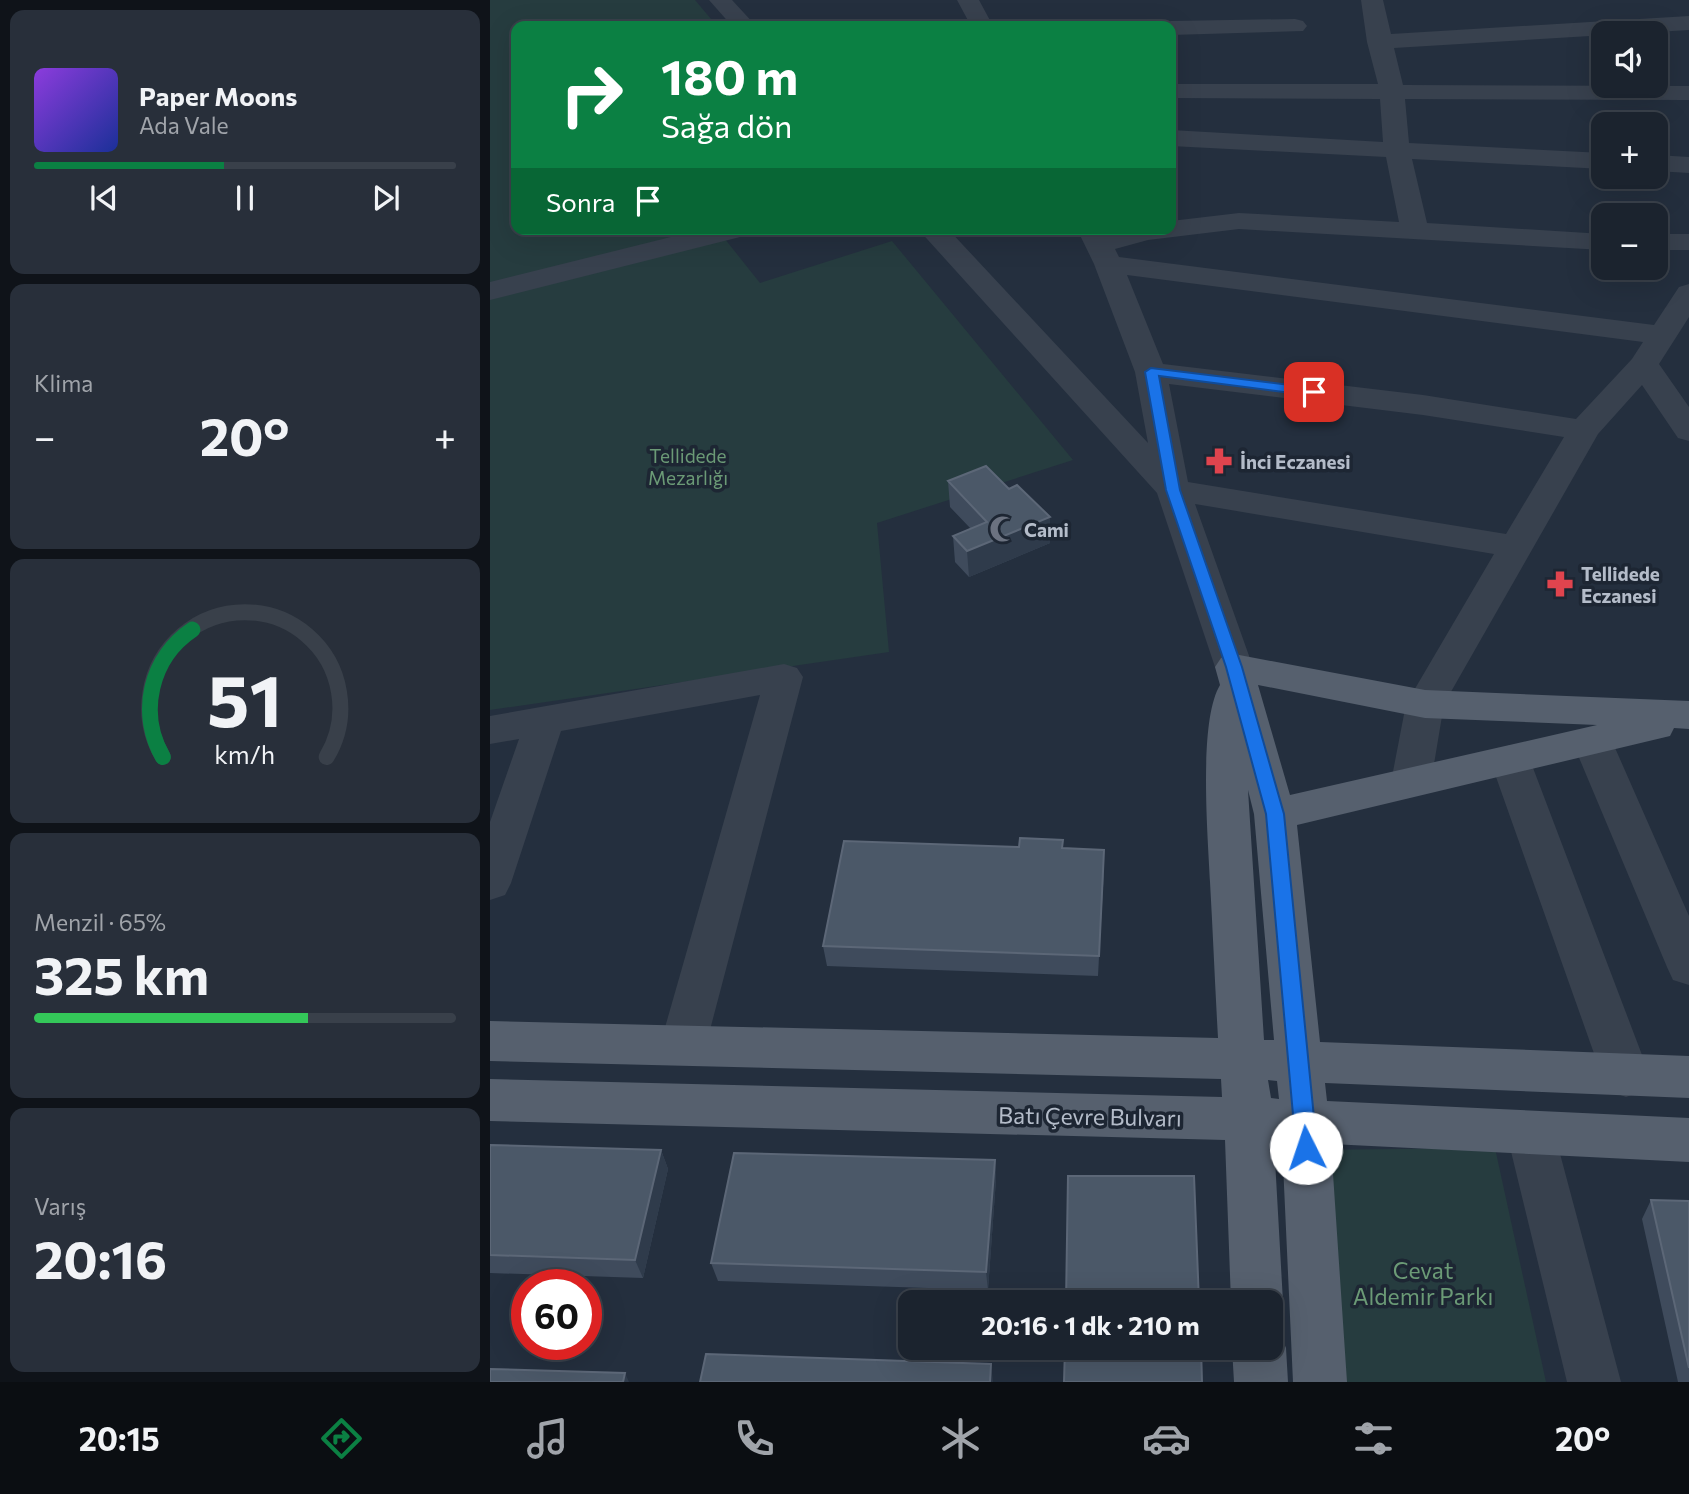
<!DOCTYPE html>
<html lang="tr">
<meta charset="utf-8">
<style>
:root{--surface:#1b232e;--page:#282f3a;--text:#f1f3f6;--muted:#a0a4aa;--line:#39404a;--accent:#0b8043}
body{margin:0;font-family:Commissioner,sans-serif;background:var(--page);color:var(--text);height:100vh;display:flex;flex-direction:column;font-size:26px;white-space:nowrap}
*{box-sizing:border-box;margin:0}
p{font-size:23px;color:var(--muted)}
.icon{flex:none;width:38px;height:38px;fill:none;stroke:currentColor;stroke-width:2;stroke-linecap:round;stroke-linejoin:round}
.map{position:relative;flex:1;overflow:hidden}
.panel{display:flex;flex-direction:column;gap:10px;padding:10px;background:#0f1319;width:490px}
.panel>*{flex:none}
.banner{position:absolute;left:21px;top:21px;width:665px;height:214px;border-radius:14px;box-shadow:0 7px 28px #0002,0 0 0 2px var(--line);background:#0b8043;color:#fff;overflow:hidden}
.controls{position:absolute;left:1101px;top:21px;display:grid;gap:14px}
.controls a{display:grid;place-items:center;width:77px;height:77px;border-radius:14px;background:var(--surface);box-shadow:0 7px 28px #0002,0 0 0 2px var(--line);font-size:35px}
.speed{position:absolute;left:21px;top:1269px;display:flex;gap:14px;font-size:35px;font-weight:700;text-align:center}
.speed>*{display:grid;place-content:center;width:91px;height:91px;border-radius:50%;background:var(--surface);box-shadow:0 7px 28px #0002,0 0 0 2px var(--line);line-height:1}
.speed .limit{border:10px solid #d22;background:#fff;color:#111}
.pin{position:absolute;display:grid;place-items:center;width:60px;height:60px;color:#fff;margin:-30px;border-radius:14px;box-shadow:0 4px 10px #0006}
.me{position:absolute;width:77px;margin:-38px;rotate:356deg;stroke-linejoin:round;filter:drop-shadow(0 0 5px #0008)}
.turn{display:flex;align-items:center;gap:24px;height:147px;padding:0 35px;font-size:32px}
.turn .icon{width:91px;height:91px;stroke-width:2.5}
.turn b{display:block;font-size:49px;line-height:60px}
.then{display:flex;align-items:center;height:66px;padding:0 35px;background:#0003;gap:14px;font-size:26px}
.big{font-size:52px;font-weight:700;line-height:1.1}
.panel .tile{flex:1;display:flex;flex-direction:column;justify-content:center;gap:10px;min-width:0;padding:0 24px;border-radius:14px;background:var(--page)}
.panel .dial{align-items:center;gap:0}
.dial svg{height:182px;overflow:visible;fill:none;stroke:var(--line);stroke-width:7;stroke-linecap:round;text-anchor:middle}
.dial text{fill:var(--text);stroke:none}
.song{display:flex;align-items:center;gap:21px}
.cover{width:84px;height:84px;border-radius:10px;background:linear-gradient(135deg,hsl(270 70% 55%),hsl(230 70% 35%))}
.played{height:7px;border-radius:4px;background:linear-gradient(90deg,var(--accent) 45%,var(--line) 45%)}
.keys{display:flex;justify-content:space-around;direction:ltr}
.heat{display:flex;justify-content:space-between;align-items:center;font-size:38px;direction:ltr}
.charge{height:10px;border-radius:5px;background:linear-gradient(90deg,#34c759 65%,var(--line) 0)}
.trip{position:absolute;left:408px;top:1290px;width:385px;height:70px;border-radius:14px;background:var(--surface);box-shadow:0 7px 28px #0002,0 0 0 2px var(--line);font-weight:700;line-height:70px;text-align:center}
.tab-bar{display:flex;height:112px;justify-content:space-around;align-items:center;background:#0b0e12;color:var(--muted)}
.tab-bar .icon{width:49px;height:49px}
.tab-bar .selected{color:var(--accent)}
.tab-bar b{font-size:32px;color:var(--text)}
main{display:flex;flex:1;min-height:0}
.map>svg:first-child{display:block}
</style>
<main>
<section class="panel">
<div class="tile">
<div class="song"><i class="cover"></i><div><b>Paper Moons</b><p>Ada Vale</p></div></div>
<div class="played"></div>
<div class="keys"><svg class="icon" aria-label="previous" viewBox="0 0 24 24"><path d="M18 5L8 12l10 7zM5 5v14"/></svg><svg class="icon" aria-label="pause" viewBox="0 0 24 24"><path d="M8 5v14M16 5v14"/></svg><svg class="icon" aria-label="next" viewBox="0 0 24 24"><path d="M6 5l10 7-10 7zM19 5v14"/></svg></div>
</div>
<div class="tile"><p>Klima</p>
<div class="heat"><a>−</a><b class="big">20°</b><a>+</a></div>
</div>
<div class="tile dial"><svg viewBox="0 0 100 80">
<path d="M14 69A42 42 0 1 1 86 69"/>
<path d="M14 69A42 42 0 0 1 27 13" stroke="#0b8043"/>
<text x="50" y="56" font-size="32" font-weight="700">51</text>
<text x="50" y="72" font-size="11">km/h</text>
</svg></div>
<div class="tile"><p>Menzil · 65%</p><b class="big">325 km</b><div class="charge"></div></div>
<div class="tile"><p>Varış</p><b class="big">20:16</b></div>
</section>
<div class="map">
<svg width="1199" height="1382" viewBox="0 0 1199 1382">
<rect width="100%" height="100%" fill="#242f3e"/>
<path fill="#263c3f" d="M0,0H205L227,26H26V229H227L270,283L402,241L583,460L387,523L399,652L0,710Z
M1005,1148L1056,1382H846L816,1150Z"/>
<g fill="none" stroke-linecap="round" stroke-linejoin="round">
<path fill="#38414e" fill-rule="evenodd" d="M219,0H242L266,26H242Z
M467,0H489L503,26H481Z
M871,0H893L901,34L1199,16V30L904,48L913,85L1199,86V100L915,99L919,143L1113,153V169L922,159L937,223L1113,234V250L749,229L658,240L625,249L629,257L1164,325L1189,287L1199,284V317L1169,364L1199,407V441L1188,438L1152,385L1108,434L954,704L941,782L935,793L921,797L907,793L901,782L916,704L1004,554L705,504L763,667L757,676L744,680L731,676L725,667L667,493L428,229H458L658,443L645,372L604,264L587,229H615L617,234L635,229H681V221L749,213L909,222L896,157L681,146V130L893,142L890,99L681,98V84H888L877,42ZM637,275L1153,342L1142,359L1086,419L933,395L673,364ZM679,384L933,415L1074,437L1016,534L698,482Z
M805,19L813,21L817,26L813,31L681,35V26H671L681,21Z
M1166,155L1199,157V173L1166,171Z
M213,229H262L258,235L0,300V282Z
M1166,234H1199V250H1166Z
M294,664L307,668L313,677L216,1045L210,1059L193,1065L176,1059L170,1045L270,695L71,731L21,883L15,895L0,900V822L29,739L0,744V716Z
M1102,727L1116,731L1122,741L1199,916V985L1183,980L1177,967L1082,741L1088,731Z
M1020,745L1034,750L1040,760L1160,1076L1153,1091L1136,1097L1119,1091L1112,1076L1000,760L1006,750Z
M1041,1113L1058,1120L1065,1135L1131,1382H1077L1017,1135L1024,1120Z"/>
<path fill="#56606e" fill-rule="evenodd" d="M744,654L935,690L1199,701V729L1184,728L1180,736L807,825L830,1042L1199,1056V1098L835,1083L837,1101L1199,1118V1162L841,1144L857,1382H803L792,1142H784L793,1302L786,1320L780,1322V1302H741L735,1140L0,1121V1079L732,1097L731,1079L0,1061V1021L728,1038C725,986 723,934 720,882C718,837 708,722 730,685L725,667L731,658ZM768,685L935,718L1107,725L800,795ZM758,790L764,814L784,1040H774ZM778,1080L787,1081L789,1099L781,1098Z
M780,1326L788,1329L796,1348L798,1382H744L742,1348H780Z"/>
</g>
<path fill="#3f4b5c" d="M458,481L519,489L560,517V543L479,577L465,562L463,536L481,529L460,507Z
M573,840V848L614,870L608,976L337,966L333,946L529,847Z
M0,1145L171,1150L178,1169L153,1278L0,1273Z
M505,1160L506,1179L498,1290L228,1281L221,1263Z
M1161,1200L1199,1201V1382H1188L1152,1219Z"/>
<path fill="#2f3b4b" d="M560,517V543L479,577L477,551Z
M614,850V870L608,976L609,956Z
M171,1150L178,1169L153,1278L145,1260Z
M505,1160L506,1179L498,1290L496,1272Z
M501,1364L503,1382H500Z
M135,1373L139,1382H133Z"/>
<path fill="#4b5868" stroke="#5c6777" stroke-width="2" d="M496,466L519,489L527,485L560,517L477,551L463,536L497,522L458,481Z
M530,838L573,840L572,848L614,850L609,956L333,946L354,841L529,847Z
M0,1145L171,1150L145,1260L0,1255Z
M244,1153L505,1160L496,1272L221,1263Z
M578,1176H704L709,1302H576Z
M1161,1200L1199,1201V1368Z
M575,1348H711L712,1382H574Z
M216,1354L501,1364L500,1382H210Z
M0,1369L135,1373L133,1382H0Z"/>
<path fill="#1a73e8" stroke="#114b97" stroke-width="2" d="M661,368L824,388L831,392L824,396L669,376L690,490L752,667L794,814L827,1148L824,1154L816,1157L809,1154L806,1148L776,814L736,667L676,490L655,372Z"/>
<defs>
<g id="pharmacy-bare" transform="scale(2.1)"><path d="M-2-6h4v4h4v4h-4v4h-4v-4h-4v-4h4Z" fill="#e0444e" stroke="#1d2633" stroke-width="2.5" paint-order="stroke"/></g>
<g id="mosque-bare" transform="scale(2.1)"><path d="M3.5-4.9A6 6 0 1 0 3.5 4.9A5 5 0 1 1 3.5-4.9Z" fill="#6b7280" stroke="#1d2633" stroke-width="2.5" paint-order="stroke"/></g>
</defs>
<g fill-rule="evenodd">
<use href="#pharmacy-bare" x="729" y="461"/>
<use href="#mosque-bare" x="513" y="529"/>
<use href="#pharmacy-bare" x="1070" y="584"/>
</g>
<g text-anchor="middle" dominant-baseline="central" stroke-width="7" stroke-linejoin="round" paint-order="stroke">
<g font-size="19" fill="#6b9a76" stroke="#1d2633">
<text x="198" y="455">Tellidede<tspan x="198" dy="22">Mezarlığı</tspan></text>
</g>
<g font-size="19" font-weight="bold" fill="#b4bcc9" stroke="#1d2633" text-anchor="start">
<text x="750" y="461">İnci Eczanesi</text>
<text x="534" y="529">Cami</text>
<text x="1091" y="573">Tellidede<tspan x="1091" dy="22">Eczanesi</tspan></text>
</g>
<g font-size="23" fill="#b4bcc9" stroke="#1d2633">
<text transform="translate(600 1116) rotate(1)">Batı Çevre Bulvarı</text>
</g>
<g font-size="23" fill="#6b9a76" stroke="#1d2633">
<text x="933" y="1270">Cevat<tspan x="933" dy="26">Aldemir Parkı</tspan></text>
</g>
</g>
</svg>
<div class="controls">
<a><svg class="icon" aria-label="sound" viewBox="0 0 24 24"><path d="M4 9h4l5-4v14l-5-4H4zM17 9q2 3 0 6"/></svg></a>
<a>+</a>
<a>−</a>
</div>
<div class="speed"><div class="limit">60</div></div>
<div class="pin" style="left:824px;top:392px;background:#d93025"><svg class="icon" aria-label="arrive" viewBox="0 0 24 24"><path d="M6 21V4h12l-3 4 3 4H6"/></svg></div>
<svg class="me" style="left:816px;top:1148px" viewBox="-20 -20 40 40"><circle r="19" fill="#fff"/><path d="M0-13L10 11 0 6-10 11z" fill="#1a73e8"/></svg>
<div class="trip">20:16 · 1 dk · 210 m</div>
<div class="banner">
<div class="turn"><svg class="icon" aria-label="right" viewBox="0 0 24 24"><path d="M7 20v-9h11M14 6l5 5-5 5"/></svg><div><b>180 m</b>Sağa dön</div></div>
<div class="then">Sonra<svg class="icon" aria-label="arrive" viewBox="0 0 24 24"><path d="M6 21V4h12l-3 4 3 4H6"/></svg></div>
</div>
</div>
</main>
<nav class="tab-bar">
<b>20:15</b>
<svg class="icon selected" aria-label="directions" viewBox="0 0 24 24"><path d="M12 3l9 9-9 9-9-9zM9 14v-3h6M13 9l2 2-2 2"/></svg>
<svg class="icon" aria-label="music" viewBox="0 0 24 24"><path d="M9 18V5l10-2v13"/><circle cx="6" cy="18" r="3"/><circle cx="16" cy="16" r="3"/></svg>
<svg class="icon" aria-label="phone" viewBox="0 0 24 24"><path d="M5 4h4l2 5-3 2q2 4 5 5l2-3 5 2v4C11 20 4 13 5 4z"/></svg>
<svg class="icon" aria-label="climate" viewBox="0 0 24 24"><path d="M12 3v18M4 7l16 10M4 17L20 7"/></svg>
<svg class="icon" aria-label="car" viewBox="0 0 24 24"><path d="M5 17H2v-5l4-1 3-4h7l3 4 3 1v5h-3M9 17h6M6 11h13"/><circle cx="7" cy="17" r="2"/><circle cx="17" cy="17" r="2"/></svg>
<svg class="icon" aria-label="filters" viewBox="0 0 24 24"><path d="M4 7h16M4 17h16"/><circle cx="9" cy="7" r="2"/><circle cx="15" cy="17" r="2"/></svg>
<b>20°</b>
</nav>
